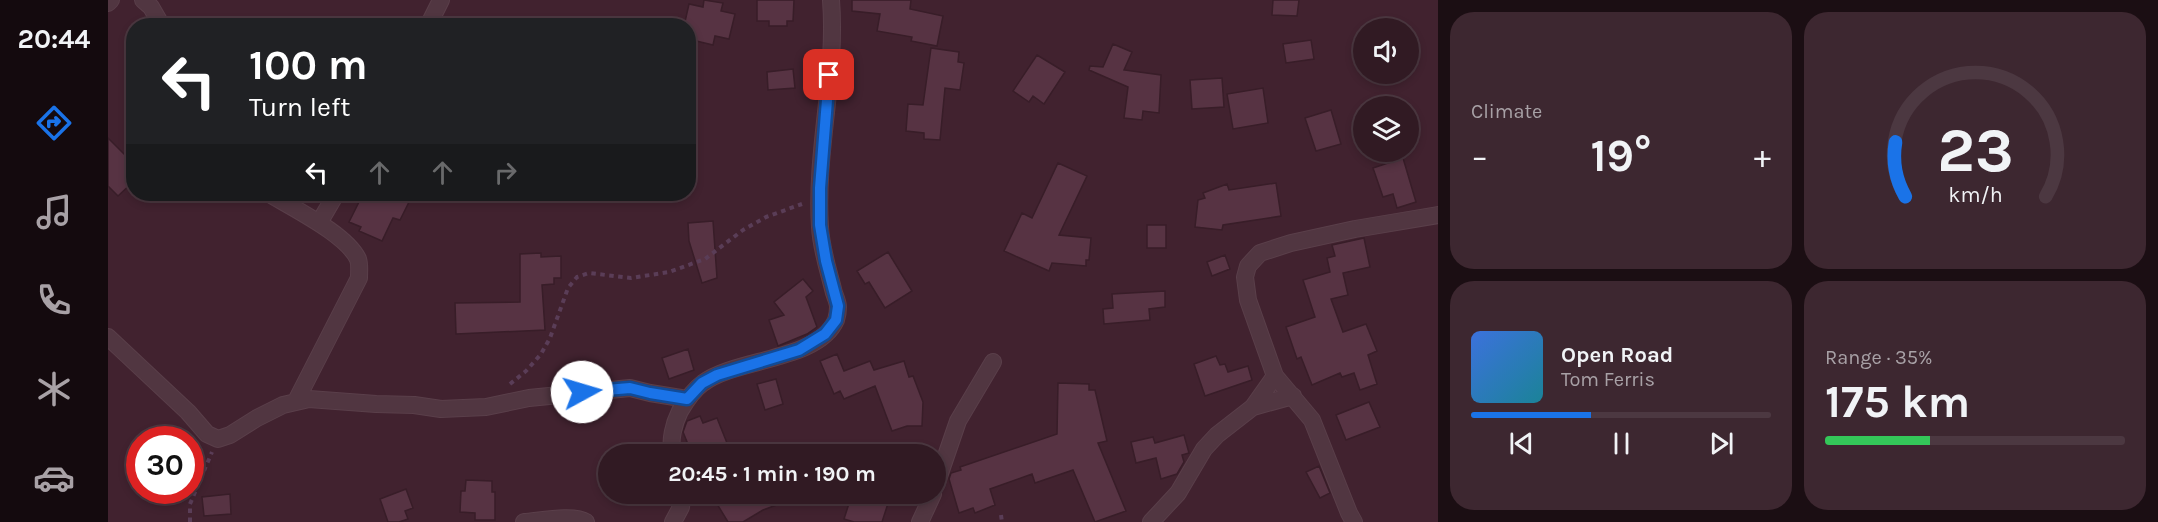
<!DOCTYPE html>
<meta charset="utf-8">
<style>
:root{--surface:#311a23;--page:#3d2730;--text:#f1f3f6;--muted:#a8a1a6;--line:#4c3841;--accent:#1a73e8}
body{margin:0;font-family:Karla,sans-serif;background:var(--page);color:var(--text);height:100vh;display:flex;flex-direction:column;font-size:22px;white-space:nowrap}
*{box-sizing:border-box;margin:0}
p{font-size:20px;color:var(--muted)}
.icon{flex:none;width:33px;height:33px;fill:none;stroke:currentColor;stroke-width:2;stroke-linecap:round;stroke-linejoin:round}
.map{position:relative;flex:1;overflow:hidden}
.panel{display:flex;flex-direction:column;gap:12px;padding:12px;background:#1b0e13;width:720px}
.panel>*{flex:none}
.top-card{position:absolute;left:18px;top:18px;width:570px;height:183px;border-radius:24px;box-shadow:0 3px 9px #0003,0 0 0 2px var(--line);background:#202124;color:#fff;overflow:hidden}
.controls{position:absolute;left:1245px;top:18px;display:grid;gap:12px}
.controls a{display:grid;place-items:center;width:66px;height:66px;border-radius:50%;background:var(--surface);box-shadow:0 3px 9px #0003,0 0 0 2px var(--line);font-size:30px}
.speed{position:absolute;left:18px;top:426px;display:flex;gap:12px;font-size:30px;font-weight:700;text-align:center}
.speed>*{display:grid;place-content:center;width:78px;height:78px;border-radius:50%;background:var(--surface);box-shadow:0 3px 9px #0003,0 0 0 2px var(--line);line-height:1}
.speed .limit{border:9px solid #d22;background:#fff;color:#111}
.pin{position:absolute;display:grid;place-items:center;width:51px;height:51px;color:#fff;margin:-26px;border-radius:12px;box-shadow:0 3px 9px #0006}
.me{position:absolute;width:66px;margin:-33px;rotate:84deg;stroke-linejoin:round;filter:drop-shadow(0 0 4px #0008)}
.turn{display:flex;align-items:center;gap:21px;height:126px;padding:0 24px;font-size:27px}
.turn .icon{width:78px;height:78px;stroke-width:2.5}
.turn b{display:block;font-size:42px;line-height:51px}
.lanes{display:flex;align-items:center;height:57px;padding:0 24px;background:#0003;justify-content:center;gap:30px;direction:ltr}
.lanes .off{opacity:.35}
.big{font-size:45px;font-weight:700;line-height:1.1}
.panel .widget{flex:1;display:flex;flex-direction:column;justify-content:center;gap:9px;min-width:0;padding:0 21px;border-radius:24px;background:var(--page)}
.panel .dial{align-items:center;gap:0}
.dial svg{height:156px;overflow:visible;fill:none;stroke:var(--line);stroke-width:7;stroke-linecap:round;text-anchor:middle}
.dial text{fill:var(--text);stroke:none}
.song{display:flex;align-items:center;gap:18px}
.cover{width:72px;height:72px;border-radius:9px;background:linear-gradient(135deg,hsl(220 70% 55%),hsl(190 70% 35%))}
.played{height:6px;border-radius:3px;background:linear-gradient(90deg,var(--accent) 40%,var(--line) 40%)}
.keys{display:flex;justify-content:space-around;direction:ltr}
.heat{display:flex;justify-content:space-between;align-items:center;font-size:33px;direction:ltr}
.charge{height:9px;border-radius:4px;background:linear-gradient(90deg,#34c759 35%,var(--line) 0)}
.panel .tiles{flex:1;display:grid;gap:12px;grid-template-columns:repeat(2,1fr)}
.trip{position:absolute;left:490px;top:444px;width:348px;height:60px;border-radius:30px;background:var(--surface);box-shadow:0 3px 9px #0003,0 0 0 2px var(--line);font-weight:700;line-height:60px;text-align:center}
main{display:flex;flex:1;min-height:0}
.tab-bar{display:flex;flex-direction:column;width:108px;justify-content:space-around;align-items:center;background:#140a0e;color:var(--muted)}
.tab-bar .icon{width:42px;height:42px}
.tab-bar .current{color:var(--accent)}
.tab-bar b{font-size:27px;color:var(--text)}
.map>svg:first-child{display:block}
</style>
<main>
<nav class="tab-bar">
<b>20:44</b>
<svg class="icon current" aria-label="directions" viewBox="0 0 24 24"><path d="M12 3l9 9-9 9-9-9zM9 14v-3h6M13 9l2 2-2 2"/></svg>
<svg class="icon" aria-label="music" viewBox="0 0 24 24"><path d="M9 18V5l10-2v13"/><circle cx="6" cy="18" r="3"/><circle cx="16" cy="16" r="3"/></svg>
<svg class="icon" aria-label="phone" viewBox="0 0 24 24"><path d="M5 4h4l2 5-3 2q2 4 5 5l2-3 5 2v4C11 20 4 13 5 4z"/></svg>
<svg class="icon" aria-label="climate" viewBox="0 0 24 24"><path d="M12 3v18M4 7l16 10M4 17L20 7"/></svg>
<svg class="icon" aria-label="car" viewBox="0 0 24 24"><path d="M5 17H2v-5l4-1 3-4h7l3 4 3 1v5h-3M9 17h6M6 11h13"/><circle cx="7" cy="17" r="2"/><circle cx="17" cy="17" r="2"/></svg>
</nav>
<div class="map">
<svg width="1330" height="522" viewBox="0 0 1330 522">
<rect width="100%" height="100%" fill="#41222f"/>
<path fill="#573343" stroke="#381d28" stroke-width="1.5" d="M596,0L615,3L613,11L627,14L621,39L607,36L605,45L580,39V26H576L581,4L595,7Z
M649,0H686L685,21H679V26H661V21H649Z
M744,0H803L802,9L835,16L829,46L803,41L804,37L769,31L772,14L744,11Z
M1165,0H1191L1189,16L1164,15Z
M1203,40L1206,59L1178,63L1175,44Z
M1005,44L1024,52L1016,70L1053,75L1051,113L1035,111L1034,120L1016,118L1020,87L981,70L982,66L995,67Z
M823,48L851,52L850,62L856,63L852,90L837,88L832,140L816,139V133L798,131L800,104L815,105Z
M929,55L957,72L936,104L925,96L921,102L905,91Z
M685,69L687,88L660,90L659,72Z
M1114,78L1116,107L1084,109L1082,80Z
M1155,88L1160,123L1125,129L1119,94Z
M1223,110L1233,144L1208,151L1197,118Z
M0,138L26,164V181L10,196L0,186Z
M1295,158L1308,202L1289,208L1285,194L1275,197L1265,168Z
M950,163L979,176L951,235L983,238L981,260H978V266L944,263L941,271L896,251L914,213L924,218Z
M1168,183L1173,216L1115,225L1114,230L1087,227L1090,200L1097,198L1095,193L1119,184L1121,190Z
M255,194H305L292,220L285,218L274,241L251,231L253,227L241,222Z
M605,221L609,278L594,283L581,241L580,223Z
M1039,225H1058V248H1039Z
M1256,238L1262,267L1235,273L1240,295L1223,299L1235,332L1258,324L1269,351L1260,355L1269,384L1252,390L1246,373L1234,377L1232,373L1204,385L1193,357L1189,359L1178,327L1207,317L1195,280L1222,272L1219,258L1227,256L1224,245Z
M780,252L804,291L777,308L761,282L757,284L749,271Z
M433,253V257L453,256V278H446V284L434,285L437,330L348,334L347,303L412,302V254Z
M1117,255L1122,269L1104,276L1099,262Z
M695,279L705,291L698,297L709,327L699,334L670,346L661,320L676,315L666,302Z
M1057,291V307L1041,309L1042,320L996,324L995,309L1005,308L1004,294Z
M580,349L586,370L561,379L554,358Z
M729,354L736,371L762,361L766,370L796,361L801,377L805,376L815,402L814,426H799L784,431L767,386L736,399L732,391L726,394L712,361Z
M1108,356L1112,365L1117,364L1120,372L1140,366L1144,380L1097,396L1086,364Z
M668,379L675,404L657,410L649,384Z
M950,383L981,384V390H987L999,441L990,443L1018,511L987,522L965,470L927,483L924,474L882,489L887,505L867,513L865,508L851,513L841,479L843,473L853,470L852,467L949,434Z
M1261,402L1272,427L1238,440L1228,415Z
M592,416L595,423L609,418L621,448L604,454H584L575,432L579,421Z
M1076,435L1081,453L1074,455L1076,462L1069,474L1053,479L1048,458L1028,463L1023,442L1045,437L1047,443Z
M1211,466L1222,493L1212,498L1198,472Z
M358,480L384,481V492H387V520H367V513L352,512L353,491H357Z
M298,489L305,508L297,511L300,519L291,522H280L272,499Z
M122,494L123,514L96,516L94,497Z
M603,494H695L696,495L655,510L635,522H620Z
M744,494H783L774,522H746L736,519Z"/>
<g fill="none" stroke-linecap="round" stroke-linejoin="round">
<g stroke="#5a3f4a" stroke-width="18">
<path id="street" d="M35,0L43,7L54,26
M0,3L3,0
M320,26L333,0
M162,194C186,209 238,234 250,259C252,265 251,271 251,278L188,401
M211,223L228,194
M0,337L80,412L99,434L110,439L122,435L149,418L175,405L201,399L268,404L306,405L333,409L378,407L421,398L522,388L542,393L579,399
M1145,407L1185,396
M565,454C561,441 566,423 572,411C578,401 585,390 595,383C628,358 710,361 728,320C729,317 730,310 730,307C730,301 726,295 725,289C720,269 713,248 712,227C707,151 729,76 723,0
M828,485L850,421L885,362
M416,522C431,521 466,514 478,522
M565,522L573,507L575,494
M812,522L825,494
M1043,522L1070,493L1096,449L1109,435L1145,407L1167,376
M1246,522L1241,513L1204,420L1167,376L1140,300L1137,277L1140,266L1152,253L1183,243L1247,229L1330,215"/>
</g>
<path stroke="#5a3d57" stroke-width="4" stroke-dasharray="4.5 4.5" stroke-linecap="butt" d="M402,384L418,371L433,354L442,338L460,288L469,277L481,273L523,278L561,272L597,259L635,230L658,217L694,204
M893,515L894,522
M82,522V504L104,452"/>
<use href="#street" stroke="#513641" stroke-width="16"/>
</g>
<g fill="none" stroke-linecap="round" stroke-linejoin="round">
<g stroke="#114b97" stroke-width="15">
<path id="route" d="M474,392L522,388L542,393L579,399L594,383L609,375L691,350L717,334L728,320L730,306L718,261L712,225V188L721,75"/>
</g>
<use href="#route" stroke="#1a73e8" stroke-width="10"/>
</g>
</svg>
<div class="controls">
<a><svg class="icon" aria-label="sound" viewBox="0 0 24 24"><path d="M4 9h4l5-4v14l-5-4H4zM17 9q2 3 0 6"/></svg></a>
<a><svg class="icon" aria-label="layers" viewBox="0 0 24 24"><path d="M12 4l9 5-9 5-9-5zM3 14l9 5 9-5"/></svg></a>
</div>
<div class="speed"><div class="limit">30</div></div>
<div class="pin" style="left:721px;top:75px;background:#d93025"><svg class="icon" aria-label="arrive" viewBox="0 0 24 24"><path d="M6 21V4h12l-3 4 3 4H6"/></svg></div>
<svg class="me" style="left:474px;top:392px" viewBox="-20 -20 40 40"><circle r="19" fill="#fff"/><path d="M0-13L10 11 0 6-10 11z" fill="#1a73e8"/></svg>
<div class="trip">20:45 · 1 min · 190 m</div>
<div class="top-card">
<div class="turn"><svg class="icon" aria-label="left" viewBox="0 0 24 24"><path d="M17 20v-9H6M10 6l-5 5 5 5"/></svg><div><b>100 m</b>Turn left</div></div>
<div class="lanes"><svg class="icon" aria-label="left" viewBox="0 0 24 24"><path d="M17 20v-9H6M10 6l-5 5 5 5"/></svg><svg class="icon off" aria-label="ahead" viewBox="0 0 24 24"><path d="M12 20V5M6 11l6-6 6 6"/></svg><svg class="icon off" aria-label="ahead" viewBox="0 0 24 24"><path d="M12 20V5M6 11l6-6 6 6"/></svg><svg class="icon off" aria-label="right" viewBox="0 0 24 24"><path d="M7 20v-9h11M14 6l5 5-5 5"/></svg></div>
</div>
</div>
<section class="panel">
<div class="tiles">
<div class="widget"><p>Climate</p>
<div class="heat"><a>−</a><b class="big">19°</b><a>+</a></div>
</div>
<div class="widget dial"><svg viewBox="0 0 100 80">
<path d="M14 69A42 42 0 1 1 86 69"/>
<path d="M14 69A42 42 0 0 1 9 41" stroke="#1a73e8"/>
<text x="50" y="56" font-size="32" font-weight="700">23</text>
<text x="50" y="72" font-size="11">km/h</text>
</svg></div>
<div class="widget">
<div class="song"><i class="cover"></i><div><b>Open Road</b><p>Tom Ferris</p></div></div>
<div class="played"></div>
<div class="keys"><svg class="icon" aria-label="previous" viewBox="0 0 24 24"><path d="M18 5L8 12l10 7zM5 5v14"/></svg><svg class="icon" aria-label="pause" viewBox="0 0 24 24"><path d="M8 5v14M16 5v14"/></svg><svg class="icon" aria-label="next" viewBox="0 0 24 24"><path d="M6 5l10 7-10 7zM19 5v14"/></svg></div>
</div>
<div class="widget"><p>Range · 35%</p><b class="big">175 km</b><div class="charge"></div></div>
</div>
</section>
</main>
